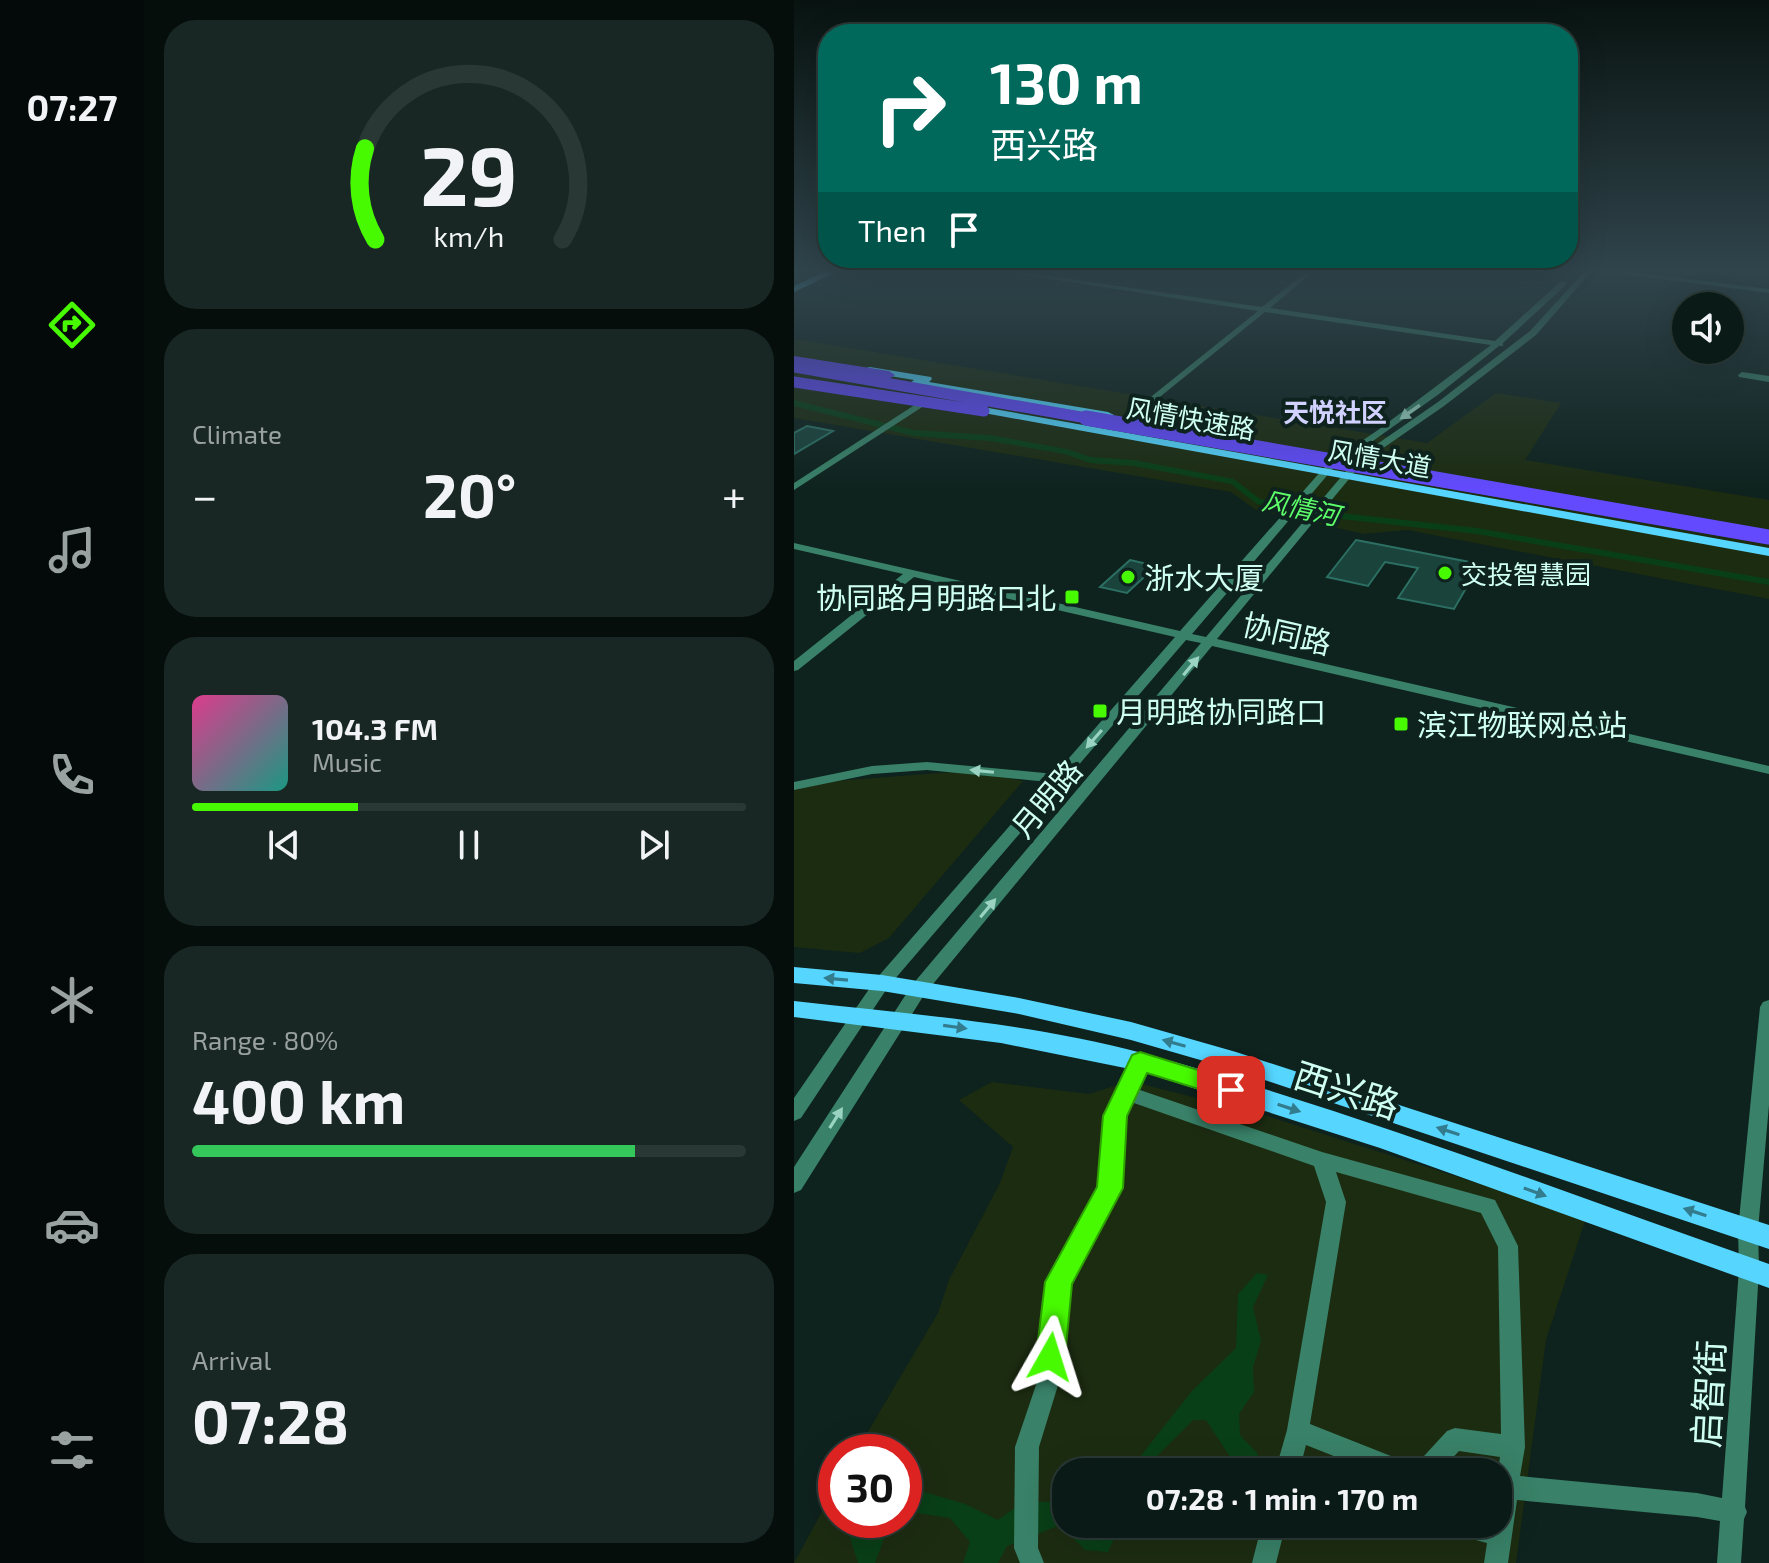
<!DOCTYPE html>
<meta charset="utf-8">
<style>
:root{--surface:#0a1a16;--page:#182723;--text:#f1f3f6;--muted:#99a1a1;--line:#2a3835;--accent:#47f901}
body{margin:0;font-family:"Exo 2","Noto Sans SC",sans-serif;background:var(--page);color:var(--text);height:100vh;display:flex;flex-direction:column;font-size:30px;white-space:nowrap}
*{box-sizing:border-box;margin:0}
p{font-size:26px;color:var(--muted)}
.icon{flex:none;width:44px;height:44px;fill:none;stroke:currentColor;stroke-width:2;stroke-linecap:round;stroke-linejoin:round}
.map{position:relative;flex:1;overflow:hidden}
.drawer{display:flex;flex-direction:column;gap:20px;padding:20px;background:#060e0c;width:650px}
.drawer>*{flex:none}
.top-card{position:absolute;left:24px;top:24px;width:760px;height:244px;border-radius:32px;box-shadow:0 8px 32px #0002,0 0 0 2px var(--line);background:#00695c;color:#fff;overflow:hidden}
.controls{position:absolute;left:878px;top:292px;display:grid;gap:16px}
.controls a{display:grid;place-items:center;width:72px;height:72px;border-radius:50%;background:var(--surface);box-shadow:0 8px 32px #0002,0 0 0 2px var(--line);font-size:40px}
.speed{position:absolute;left:24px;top:1434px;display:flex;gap:16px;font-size:40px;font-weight:700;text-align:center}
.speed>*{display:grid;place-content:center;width:104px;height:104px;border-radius:50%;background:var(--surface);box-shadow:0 8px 32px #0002,0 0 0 2px var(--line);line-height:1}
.speed .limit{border:12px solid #d22;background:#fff;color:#111}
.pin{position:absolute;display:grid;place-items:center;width:68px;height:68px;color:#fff;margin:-34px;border-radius:16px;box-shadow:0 4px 12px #0006}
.me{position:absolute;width:88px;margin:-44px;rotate:6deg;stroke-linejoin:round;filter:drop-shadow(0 0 6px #0008)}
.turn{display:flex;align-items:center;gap:28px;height:168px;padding:0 40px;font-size:36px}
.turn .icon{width:104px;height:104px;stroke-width:2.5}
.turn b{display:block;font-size:56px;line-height:68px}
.then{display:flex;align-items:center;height:76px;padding:0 40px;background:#0003;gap:16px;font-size:30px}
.big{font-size:60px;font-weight:700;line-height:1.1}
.drawer .widget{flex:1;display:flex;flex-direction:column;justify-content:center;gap:12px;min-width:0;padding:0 28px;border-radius:32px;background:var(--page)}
.drawer .dial{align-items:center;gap:0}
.dial svg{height:208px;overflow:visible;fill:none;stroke:var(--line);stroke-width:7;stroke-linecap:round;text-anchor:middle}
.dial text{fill:var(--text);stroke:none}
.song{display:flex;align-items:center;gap:24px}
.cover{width:96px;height:96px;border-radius:12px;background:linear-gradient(135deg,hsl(330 70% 55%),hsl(170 70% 35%))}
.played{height:8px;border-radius:4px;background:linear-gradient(90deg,var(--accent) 30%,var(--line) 30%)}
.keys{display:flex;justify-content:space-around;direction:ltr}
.heat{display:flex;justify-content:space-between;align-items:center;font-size:44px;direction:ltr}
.charge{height:12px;border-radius:6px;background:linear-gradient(90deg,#34c759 80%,var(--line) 0)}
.trip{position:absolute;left:258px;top:1458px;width:460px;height:80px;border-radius:32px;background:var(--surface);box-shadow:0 8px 32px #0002,0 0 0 2px var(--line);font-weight:700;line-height:80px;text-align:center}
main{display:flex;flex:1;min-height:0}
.tabs{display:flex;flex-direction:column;width:144px;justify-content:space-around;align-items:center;background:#040a09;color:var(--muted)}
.tabs .icon{width:56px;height:56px}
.tabs .active{color:var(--accent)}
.tabs b{font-size:36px;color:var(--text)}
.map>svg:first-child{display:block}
</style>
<main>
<nav class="tabs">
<b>07:27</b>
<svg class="icon active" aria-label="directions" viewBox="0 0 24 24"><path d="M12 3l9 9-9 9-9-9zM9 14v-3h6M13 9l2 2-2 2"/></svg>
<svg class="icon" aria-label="music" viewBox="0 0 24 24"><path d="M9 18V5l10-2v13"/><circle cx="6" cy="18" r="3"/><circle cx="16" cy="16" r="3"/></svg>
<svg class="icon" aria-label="phone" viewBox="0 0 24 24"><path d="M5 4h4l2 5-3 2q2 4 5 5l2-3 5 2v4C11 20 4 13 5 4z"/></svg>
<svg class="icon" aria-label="climate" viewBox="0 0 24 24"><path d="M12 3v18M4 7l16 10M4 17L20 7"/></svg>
<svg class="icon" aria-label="car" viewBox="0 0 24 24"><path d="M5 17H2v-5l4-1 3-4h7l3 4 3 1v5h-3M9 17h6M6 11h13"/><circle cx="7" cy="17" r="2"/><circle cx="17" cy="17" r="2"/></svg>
<svg class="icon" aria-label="filters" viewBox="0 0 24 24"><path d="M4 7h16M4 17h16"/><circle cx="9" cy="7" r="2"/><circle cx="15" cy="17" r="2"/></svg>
</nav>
<section class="drawer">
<div class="widget dial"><svg viewBox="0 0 100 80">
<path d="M14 69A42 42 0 1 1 86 69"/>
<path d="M14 69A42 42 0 0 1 10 34" stroke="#47f901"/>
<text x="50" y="56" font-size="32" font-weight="700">29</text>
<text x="50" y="72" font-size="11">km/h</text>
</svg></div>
<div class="widget"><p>Climate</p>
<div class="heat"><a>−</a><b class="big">20°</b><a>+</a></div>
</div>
<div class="widget">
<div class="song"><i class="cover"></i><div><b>104.3 FM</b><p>Music</p></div></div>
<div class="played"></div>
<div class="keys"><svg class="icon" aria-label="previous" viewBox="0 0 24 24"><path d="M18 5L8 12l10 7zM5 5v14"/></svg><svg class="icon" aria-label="pause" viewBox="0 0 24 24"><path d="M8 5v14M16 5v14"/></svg><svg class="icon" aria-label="next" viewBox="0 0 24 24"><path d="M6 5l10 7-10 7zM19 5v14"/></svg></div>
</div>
<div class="widget"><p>Range · 80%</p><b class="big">400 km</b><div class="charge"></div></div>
<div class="widget"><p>Arrival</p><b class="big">07:28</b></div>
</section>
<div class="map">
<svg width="975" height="1563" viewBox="0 0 975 1563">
<rect width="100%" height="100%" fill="#0e221e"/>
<path fill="#1c2c11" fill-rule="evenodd" d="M0,339L633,443L702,393L767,403L731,460L975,500V599L613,530L570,534L462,510L437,492L0,418Z
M173,771L229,781L95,938L66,953L0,947V784Z
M336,1081L473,1116L792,1218L752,1340L722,1563H0L42,1486V1520H110V1452H62L144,1313L155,1280L206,1183L219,1147L165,1100L198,1082L295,1094ZM272,1472H704V1524H272Z"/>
<path fill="#093f17" d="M463,1273L474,1275L459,1307L467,1341L459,1367L460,1392L445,1414L446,1435L464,1454L457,1472L444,1469L412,1420H399L356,1463L352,1472H334L398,1391L442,1348L444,1294Z
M127,1491L171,1504L204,1520L229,1502H272V1524H327L314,1552L291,1550L266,1525L213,1546L204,1563H169L176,1542L156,1518L110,1511V1494Z
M54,1520H97L81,1563H64L51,1522Z"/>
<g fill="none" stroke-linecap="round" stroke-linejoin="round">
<path fill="#093f17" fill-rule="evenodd" d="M0,400L119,430L196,435L273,449L297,457L340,460L440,479L466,499L547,513L683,528L975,579V585L683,534L547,519L463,504L437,484L340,466L296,463L271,454L196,441L119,436L0,406Z"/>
</g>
<path fill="#1a433c" stroke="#2c6f63" stroke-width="2" d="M13,426L39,431L0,454V433Z
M562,540L686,564L660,609L604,598L624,568L591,562L574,586L533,577Z
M336,560L362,566L333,593L306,587Z"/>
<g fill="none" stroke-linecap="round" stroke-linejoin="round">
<path fill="#398168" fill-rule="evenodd" d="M211,272H229L468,307L512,272H519L476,308L701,341L767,281L774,283L709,343V346H705L645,394L562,453L548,458L398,634L412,637L563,458L644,402L736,331L790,272H797L742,335L650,406L569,462L423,639L975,766V774L418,646L130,995L7,1190L0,1193V1167L118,985L407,643L392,640L94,987L7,1118L0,1121V1098L82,979L254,782L133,770L78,774L0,790V782L78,766L133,762L261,774L381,637L120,577L4,670L0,671V661L109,574L0,549V543L386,631L542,454L556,449L584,430L697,345L471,312L336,421L333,420V416L464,311Z
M814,272H835L975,289V293Z
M948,372L975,376V382L945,377L944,375Z
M133,397L136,398V402L0,490V483Z
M975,1000V1105L964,1230L965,1269L951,1507L953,1512L950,1519L947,1563H923L926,1521L903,1517L723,1500L714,1563H690L693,1543L656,1533L653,1524H704V1472L706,1457L665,1451L645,1472H580L512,1445L505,1472H481L493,1430L532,1202L520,1166L337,1102L330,1116L326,1188L275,1283L265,1382L245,1447L244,1548L250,1563H226L220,1548L221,1447L243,1382L255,1282L306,1187L312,1116L340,1057L346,1055L352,1057L355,1062L343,1089L528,1152L701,1200L724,1246L731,1447L726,1476L903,1493L928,1498L945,1269L944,1230L966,1007L969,1002ZM542,1172L687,1213L704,1247L707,1434L661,1428L653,1431L619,1468L617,1464L516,1424L552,1202Z
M468,1524H492L482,1563H458Z"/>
<path fill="#56d6ff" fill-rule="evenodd" d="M30,272H42L0,292V286Z
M76,367L137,377L138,379L135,382L314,412L320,415L314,418L122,386L116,383L120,380L72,372V368Z
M172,404L975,548V556L168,409L166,407Z
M0,967L88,975L225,998L337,1022L442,1052L975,1225V1249L441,1070L337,1040L225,1014L88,991L0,983Z
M0,1001C116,1014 235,1023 348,1053C560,1111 767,1191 975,1264V1288L586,1148L346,1071L207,1043L0,1017Z"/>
<path fill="#634aff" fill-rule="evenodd" d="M0,356L95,371L101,375L95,379L0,364Z"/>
<path stroke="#634aff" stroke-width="11" d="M0,367L304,420
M0,382L190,411"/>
<path stroke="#634aff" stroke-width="15" d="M292,418L975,537"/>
</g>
<defs><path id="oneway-solid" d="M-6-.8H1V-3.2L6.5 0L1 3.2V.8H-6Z" transform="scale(2)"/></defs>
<g fill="#9ad3c2">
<use href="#oneway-solid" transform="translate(616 412) rotate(145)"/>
<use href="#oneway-solid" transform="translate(397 666) rotate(-50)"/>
<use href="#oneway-solid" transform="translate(300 739) rotate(131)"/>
<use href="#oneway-solid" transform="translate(188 771) rotate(-174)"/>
<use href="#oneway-solid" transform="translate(194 908) rotate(-50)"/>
<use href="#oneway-solid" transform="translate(42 1118) rotate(-58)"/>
</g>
<g fill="#327c8e">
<use href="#oneway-solid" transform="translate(42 979) rotate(-175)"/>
<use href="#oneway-solid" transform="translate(161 1027) rotate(8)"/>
<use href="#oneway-solid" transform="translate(380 1043) rotate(-164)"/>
<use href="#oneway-solid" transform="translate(495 1108) rotate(18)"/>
<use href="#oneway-solid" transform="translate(654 1131) rotate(-162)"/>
<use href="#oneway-solid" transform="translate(741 1192) rotate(20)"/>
<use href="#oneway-solid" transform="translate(901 1212) rotate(-162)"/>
</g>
<linearGradient id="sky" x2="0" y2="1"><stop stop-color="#081310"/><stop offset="0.55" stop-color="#30444c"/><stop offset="1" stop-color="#30444c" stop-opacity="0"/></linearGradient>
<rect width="975" height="491" fill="url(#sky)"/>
<path fill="#47f901" stroke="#2ea201" stroke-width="2" d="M346,1052L446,1083L449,1090L446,1096L437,1099L353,1073L333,1116L329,1188L278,1284L271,1357L266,1367L256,1371L246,1367L242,1357L251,1282L303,1187L309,1116L338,1055Z"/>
<g fill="#47f901" stroke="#0e221e" stroke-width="3">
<circle cx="651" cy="573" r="8"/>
<circle cx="334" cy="577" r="8"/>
<rect x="270" y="589" width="16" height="16" rx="4"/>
<rect x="298" y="703" width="16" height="16" rx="4"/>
<rect x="599" y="716" width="16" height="16" rx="4"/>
</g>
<g text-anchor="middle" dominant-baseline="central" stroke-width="8" stroke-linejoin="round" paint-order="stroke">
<g font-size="26" font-weight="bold" fill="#d1d2ff" stroke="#0e221e">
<text x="541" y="411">天悦社区</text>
</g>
<g font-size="26" fill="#cffff2" stroke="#0e221e">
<text transform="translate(397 418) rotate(10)">风情快速路</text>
<text transform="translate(586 458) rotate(10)">风情大道</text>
</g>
<g font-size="26" font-style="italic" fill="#5dff6a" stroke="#0e221e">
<text transform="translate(507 507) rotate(12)">风情河</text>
</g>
<g font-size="26" fill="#cffff2" stroke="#0e221e" text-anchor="start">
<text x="667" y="573">交投智慧园</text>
</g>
<g font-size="30" fill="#cffff2" stroke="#0e221e" text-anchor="start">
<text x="350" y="577">浙水大厦</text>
<text x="262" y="597" text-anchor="end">协同路月明路口北</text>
<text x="322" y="711">月明路协同路口</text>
<text x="623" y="724">滨江物联网总站</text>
</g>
<g font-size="30" fill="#cffff2" stroke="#0e221e">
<text transform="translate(493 633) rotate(13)">协同路</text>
<text transform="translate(252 798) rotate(-50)">月明路</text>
</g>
<g font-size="36" fill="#cffff2" stroke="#0e221e">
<text transform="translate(553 1089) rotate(18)">西兴路</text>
<text transform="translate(913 1394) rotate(-87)">启智街</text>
</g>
</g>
</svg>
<div class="controls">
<a><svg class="icon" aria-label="sound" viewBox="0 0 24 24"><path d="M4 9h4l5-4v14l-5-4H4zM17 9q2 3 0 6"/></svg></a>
</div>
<div class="speed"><div class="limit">30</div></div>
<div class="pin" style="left:437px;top:1090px;background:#d93025"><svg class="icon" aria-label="arrive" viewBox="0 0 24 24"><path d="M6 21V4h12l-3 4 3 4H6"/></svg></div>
<svg class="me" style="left:256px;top:1357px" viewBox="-20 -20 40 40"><path d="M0-17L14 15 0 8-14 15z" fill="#47f901" stroke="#fff" stroke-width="4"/></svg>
<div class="trip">07:28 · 1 min · 170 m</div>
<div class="top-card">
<div class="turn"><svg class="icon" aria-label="right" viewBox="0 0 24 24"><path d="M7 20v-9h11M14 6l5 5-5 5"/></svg><div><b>130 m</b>西兴路</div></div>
<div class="then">Then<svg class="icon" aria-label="arrive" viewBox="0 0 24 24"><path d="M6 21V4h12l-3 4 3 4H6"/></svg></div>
</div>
</div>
</main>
